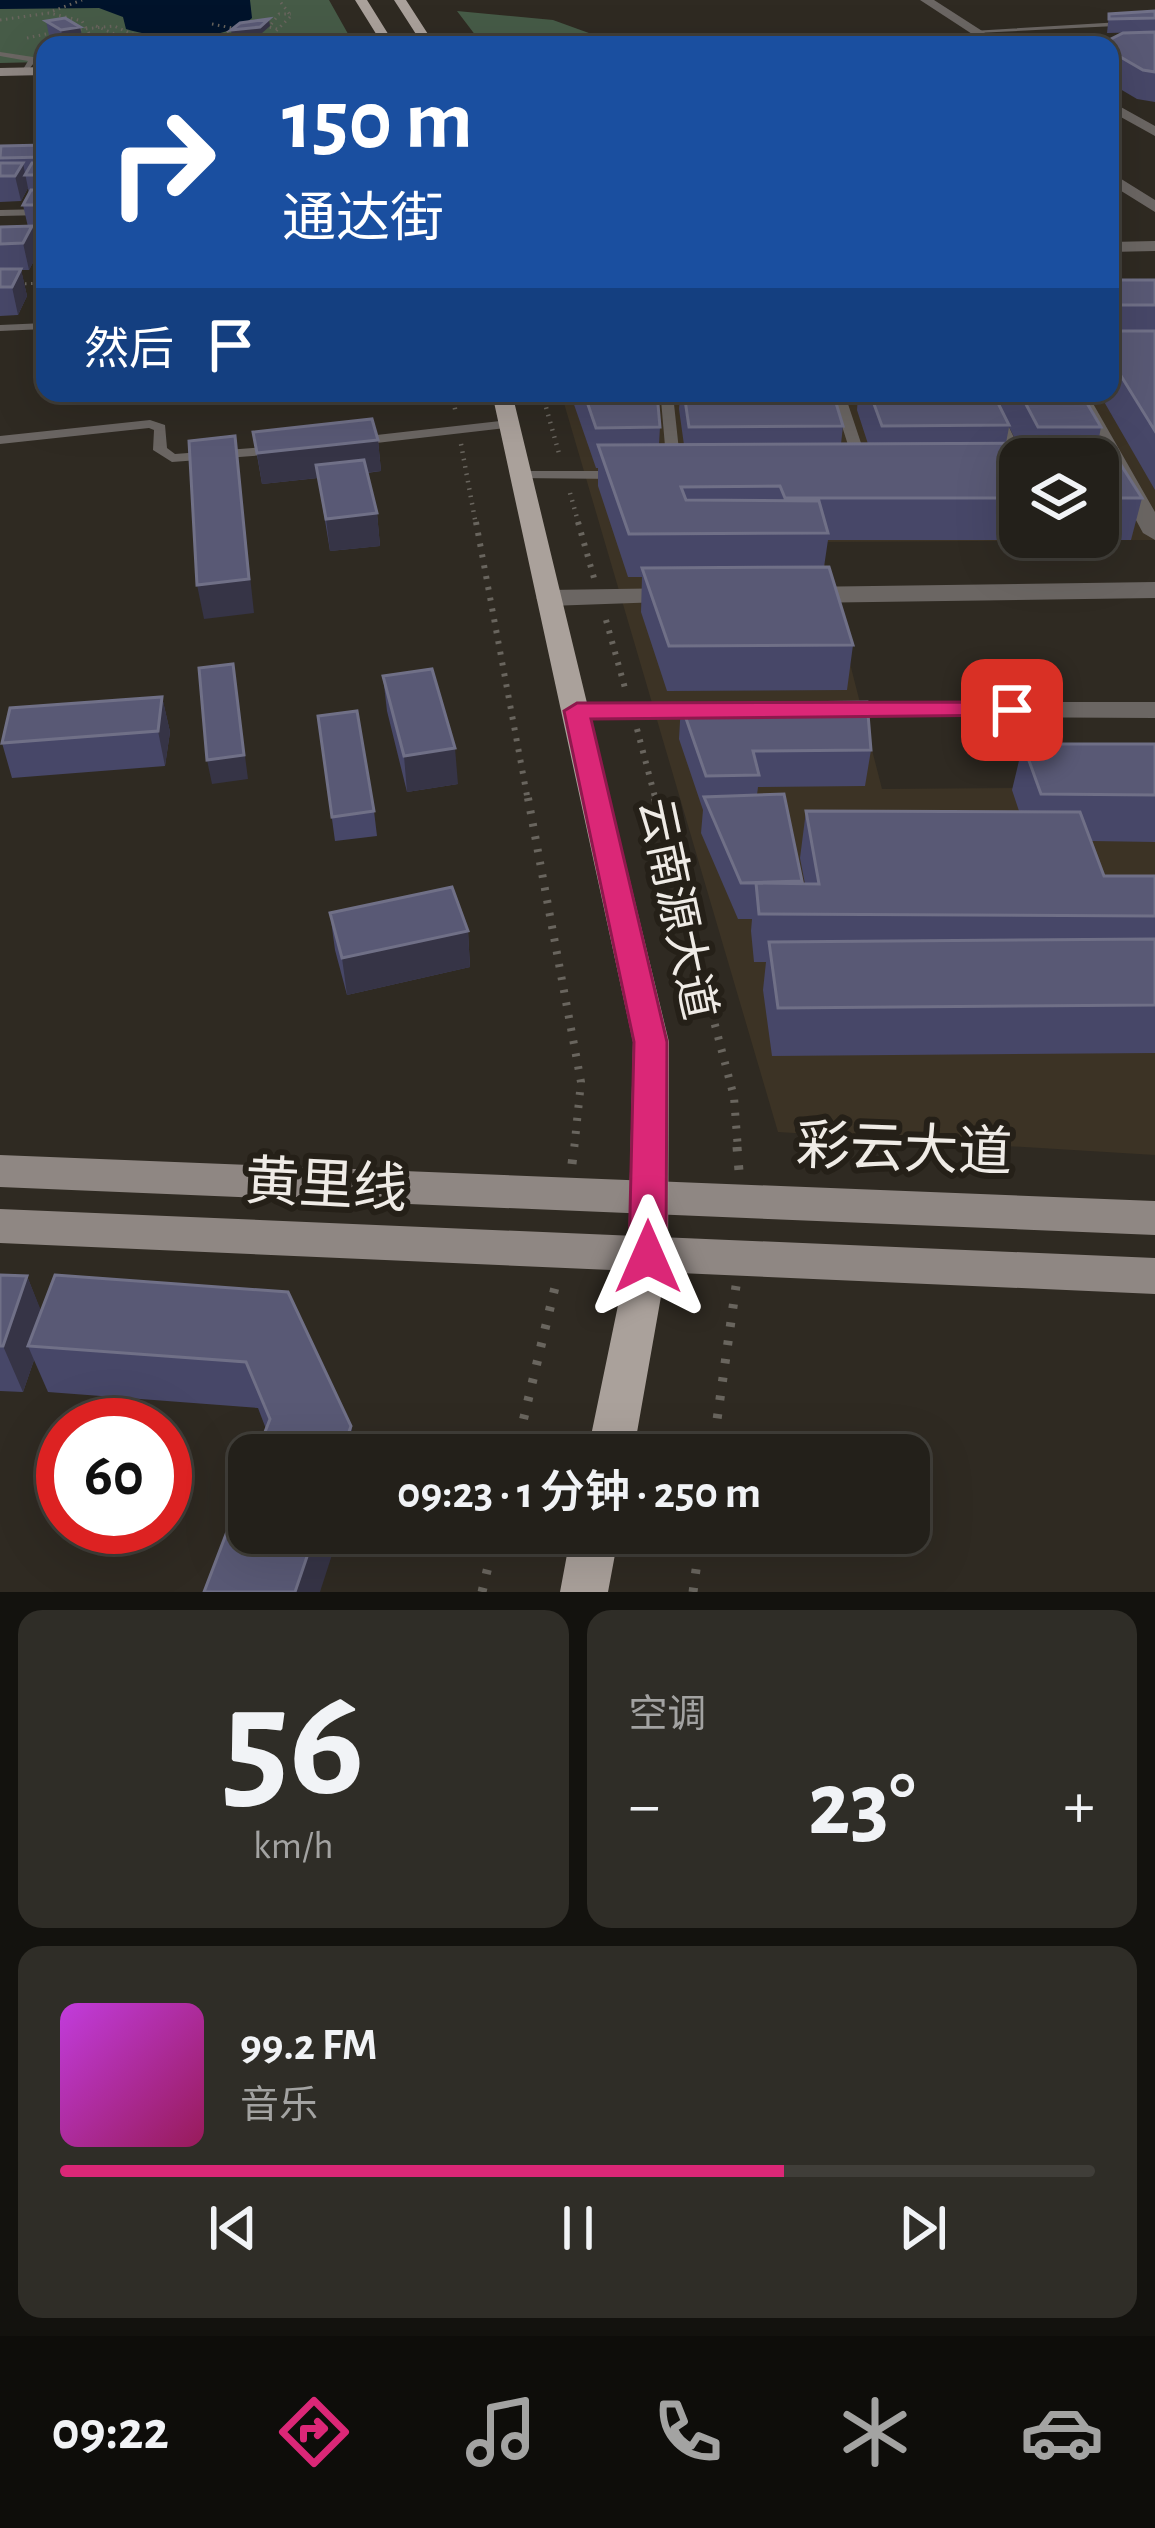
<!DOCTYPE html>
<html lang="zh">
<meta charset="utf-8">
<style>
:root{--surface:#23201a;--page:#2f2d27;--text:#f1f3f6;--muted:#a3a3a2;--line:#403e39;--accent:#db2777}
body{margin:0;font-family:"Alegreya Sans","Noto Sans SC",sans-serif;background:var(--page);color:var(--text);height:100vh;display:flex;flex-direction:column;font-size:45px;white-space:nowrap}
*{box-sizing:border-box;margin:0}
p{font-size:39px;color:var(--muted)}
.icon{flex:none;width:66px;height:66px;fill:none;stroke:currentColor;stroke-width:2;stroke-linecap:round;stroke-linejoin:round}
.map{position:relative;height:1592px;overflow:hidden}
.sheet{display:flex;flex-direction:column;gap:18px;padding:18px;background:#13120e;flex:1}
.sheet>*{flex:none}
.banner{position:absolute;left:36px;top:36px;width:1083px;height:366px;border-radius:24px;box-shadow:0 12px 48px #0002,0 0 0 3px var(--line);background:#1a4fa0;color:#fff;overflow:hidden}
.buttons{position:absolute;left:999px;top:438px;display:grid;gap:24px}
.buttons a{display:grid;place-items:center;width:120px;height:120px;border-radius:24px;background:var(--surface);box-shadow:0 12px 48px #0002,0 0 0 3px var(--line);font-size:60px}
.speed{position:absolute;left:36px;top:1398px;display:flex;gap:24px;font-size:60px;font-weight:700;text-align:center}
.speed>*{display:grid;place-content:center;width:156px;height:156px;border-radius:50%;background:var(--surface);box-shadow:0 12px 48px #0002,0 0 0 3px var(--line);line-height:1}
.speed .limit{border:18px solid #d22;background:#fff;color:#111}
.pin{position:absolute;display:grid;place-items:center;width:102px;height:102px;color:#fff;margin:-51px;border-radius:24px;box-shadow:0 6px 18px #0006}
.me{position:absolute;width:132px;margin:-66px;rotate:0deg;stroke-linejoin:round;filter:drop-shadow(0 0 9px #0008)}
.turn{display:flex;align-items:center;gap:42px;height:252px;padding:0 48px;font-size:54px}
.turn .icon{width:156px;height:156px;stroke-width:2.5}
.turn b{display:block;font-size:84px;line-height:102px}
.then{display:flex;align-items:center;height:114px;padding:0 48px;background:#0003;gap:24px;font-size:45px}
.big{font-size:90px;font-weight:600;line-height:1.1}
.sheet .card{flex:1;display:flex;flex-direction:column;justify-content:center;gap:18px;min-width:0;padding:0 42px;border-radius:24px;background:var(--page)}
.sheet .dial{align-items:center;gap:0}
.dial b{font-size:156px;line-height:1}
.song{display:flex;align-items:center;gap:36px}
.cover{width:144px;height:144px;border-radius:18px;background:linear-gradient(135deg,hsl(290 70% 55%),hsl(330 70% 35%))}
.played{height:12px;border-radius:6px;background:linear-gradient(90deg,var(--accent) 70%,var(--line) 70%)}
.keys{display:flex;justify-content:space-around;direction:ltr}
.heat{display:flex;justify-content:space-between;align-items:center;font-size:66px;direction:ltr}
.sheet .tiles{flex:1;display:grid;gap:18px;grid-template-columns:1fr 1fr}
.card:last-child{grid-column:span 2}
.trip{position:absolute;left:228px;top:1434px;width:702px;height:120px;border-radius:24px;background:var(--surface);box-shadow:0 12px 48px #0002,0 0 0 3px var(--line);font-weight:600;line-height:120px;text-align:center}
.tabs{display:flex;height:192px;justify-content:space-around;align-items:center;background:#0e0d0a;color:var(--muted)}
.tabs .icon{width:84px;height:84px}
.tabs .active{color:var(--accent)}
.tabs b{font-size:54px;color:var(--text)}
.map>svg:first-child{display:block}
</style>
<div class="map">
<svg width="1155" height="1592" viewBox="0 0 1155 1592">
<rect width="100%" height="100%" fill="#2f2a22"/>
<path fill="#3c3325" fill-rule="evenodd" d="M1155,313V540L819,542L882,789L1155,787V1155L778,1132L561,393H1110ZM1020,459H1098V537H1020Z"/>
<path fill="#465b47" d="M0,0H329L352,41L338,45H45V62L0,63Z
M457,11L553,20L622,45H510L476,36Z"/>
<path fill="#00132b" d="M0,0H250L252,18C223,43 161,40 126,29L123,17L99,8L0,9Z"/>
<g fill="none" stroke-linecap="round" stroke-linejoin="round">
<path stroke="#69655e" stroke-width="3" stroke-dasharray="1.5 4.5" stroke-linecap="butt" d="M53,11L82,0
M0,20L49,13L82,21L90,35L134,45
M212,24L232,28
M96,26L131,41L199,42
M277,29L269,27L279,14H291
M74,30L114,26L132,34L170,39L219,36L236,29
M272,35L291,16L279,0
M27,38L55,32
M203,45L272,35L322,45
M19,284L45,283"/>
<path stroke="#69655e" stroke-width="4.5" stroke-dasharray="1.5 6" stroke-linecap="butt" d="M452,393L456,414
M542,393L560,457
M461,444L476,525
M570,493L579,525"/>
<path stroke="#69655e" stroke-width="6" stroke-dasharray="3 8" stroke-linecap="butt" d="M476,522L528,801
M578,522L594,578
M606,620L625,688
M637,729L656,801"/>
<path stroke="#69655e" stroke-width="8" stroke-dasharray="3 10" stroke-linecap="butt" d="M528,798L581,1082L574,1150
M655,798L734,1097L738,1150"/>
<path stroke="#69655e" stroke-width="9" stroke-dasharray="4.5 14" stroke-linecap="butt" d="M737,1147L739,1171
M572,1164L574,1147
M515,1455L556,1283
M712,1455L736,1286
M482,1592L496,1533
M693,1592L701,1533"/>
<path fill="#6b6663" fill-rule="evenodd" d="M1155,20V24L976,33L972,31Z
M0,52L33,57L37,59L26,73L22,71L28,61L0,56Z
M45,209V215L0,216V210Z
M45,323V329L0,331V325Z
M832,393H844L845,396H882L888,400L882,404H848L868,464L866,467L861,468L854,464L835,404H814L808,400L814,396H833Z
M667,396H702L708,400L702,404H674L681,469L674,473L667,469L661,400Z
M993,411L1003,414L1024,459H1020V468L1013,464L991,414Z
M150,420L165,425L167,448L175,454L278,446L285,450L278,454L172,462L153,450L154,430L149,428L0,444V436Z
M509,420L514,421V427L359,445L352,441L359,437Z
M521,471H619L626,475L619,479L516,478V472Z"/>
<path fill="#6b6663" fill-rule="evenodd" d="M920,0H934L1004,45H989Z
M1110,101L1155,126V136L1110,111Z
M1110,172L1155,200V212L1110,184Z
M1155,241V251L1110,252V242Z
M1067,393H1087L1155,512V540L1143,533Z
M1155,582V598L801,603L788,595L801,587Z
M681,588L694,596L690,601L549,606L536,598L549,590Z
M831,702H1155V718L821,716L817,710Z
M577,703H717L731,711L717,719L567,717L563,711L567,705Z"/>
<path fill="#8f8783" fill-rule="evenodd" d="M45,67V75L0,76V68Z
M0,1155L1155,1201V1235L0,1187Z
M0,1209L1155,1258V1294L0,1243Z"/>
<path fill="#aaa19b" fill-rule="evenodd" d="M355,0H367L395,45H383Z
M394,0H406L435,45H423Z
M492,393H512L669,1042L668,1257L633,1455H587L628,1257L633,1042Z
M571,1533H619L608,1592H560Z"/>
</g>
<path fill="#474768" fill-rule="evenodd" d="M1155,11V32L1107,33L1109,14Z
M46,21L80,27L83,41L64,44L49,35Z
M1155,32V102L1137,99L1110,83V45Z
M45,145V231H33L38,253L29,270H21L27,296L18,315L0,316V227H28L23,205L29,194L28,188L21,201L0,202V147Z
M1110,280H1155V490L1099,393H1110Z
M570,393H833L843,426L841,444H868L857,410L858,396H853L852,393H1081L1101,427L1098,443L1142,498L1131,540H828L824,567L853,645L847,690L667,691L641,612L642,577H628L598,486V468H596ZM657,397H680L679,409L684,445H659L660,427ZM1009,427L1017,443H1006ZM1020,459H1098V537H1020Z
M253,432L378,440L381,471L367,473L377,513L380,546L330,551L318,478L262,484Z
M383,676L458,784L407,792L387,711Z
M162,697L170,732L165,766L12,778L2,743Z
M681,704L871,750L865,786L758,787L757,795L801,884H805L800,858L806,811H1019L1012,790L1023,744H1155V842L1091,841L1104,876H1155V1053L772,1056L763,990L766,962H754L751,931L752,919H738L701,833L703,810L679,739Z
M318,716L374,811L377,836L335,841Z
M330,913L468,931L470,967L347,995L335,950Z
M0,1275L27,1276L41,1312L288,1292L351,1426L357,1455H256L266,1429L258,1408L48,1392L34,1360L23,1392L0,1391Z"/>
<path fill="#363446" d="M269,19L270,26L261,34L232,37L231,30Z
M80,27L83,41L64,44L61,30Z
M23,163L28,188L21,201L15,176Z
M32,226L38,253L29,270L23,243Z
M21,269L27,296L18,315L12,287Z
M235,436L254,613L204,619L197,585Z
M378,440L381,471L262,484L257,453Z
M377,513L380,546L330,551L326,519Z
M233,664L248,779L212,784L207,760Z
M162,697L170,732L165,766L158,731Z
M455,748L458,784L407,792L404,756Z
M468,931L470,967L347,995L342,958Z
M27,1276L46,1323L28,1346L34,1360L23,1392L3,1346Z
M351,1426L357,1455H341Z
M315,1533H339L320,1592H295Z"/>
<path fill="#595975" stroke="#707087" stroke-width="3" d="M1155,11V18L1109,19V14Z
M65,18L80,27L61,30L46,21Z
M269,19L260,27L231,30L240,23Z
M1155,32V72L1143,70L1110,51V45H1099L1123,33Z
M45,145V157L0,158L1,146Z
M0,163H23L15,176H0Z
M32,163H45V175H25Z
M31,190H45V205H23Z
M32,226L23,243L0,244V227Z
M0,269H21L12,287H0Z
M1110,280H1155V305H1110Z
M1110,331H1155V431L1110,358Z
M584,393H657L660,427L596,428Z
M684,393H833L843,426L689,427Z
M870,393H993L1009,425L882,426Z
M1020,393H1081L1101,427H1038Z
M372,419L378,440L257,453L253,432Z
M235,436L249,579L197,585L189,441Z
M1107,443L1142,498H1098V459H1020V498H785L780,486L681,487L686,500L819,501L828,533L629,534L598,445Z
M364,460L377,513L326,519L316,465Z
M829,567L853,645L669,646L642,568Z
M233,664L244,755L207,760L199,668Z
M432,669L455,748L404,756L383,676Z
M162,697L158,731L2,743L10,708Z
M867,702L871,750L753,751L759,775L706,776L681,704Z
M357,711L374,811L332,817L318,716Z
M1023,744H1155V795L1041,794Z
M784,794L802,881L741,883L704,797Z
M806,811L1080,812L1104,876H1155V916L759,914L756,883L819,884Z
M452,887L468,931L342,958L330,913Z
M1155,939V1005L778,1008L769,942Z
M0,1275L27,1276L3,1346H0Z
M55,1275L288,1292L351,1426L341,1455H256L270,1419L246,1362L28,1346Z
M249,1474V1533H315L295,1592H204Z"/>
<path fill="#db2777" stroke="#8e194d" stroke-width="3" d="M1012,702L1021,704L1025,710L1021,715L591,719L667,1042L666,1257L661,1269L648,1273L635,1269L629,1257L634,1042L564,711L577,703Z"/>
<g text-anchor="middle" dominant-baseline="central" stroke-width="12" stroke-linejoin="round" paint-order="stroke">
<g font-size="45" fill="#efebe6" stroke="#252018">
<text transform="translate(676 909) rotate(78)">云南源大道</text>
</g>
<g font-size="54" fill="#efebe6" stroke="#252018">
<text transform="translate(904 1151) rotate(2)">彩云大道</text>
<text transform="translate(326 1187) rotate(3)">黄里线</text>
</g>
</g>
</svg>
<div class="buttons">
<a><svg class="icon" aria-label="layers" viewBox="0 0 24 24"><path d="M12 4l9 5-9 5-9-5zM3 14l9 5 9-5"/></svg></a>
</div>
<div class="speed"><div class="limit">60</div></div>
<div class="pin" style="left:1012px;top:710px;background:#d93025"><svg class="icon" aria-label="arrive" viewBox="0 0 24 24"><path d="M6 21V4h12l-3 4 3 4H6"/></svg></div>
<svg class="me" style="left:648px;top:1257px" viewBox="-20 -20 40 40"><path d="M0-17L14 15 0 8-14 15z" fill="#db2777" stroke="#fff" stroke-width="4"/></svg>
<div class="trip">09:23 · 1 分钟 · 250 m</div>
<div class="banner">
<div class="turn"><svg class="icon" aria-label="right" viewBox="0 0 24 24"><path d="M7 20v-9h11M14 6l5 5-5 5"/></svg><div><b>150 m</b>通达街</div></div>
<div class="then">然后<svg class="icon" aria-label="arrive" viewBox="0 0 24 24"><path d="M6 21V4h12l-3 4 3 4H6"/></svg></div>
</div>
</div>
<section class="sheet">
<div class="tiles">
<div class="card dial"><b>56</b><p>km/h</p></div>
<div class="card"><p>空调</p>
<div class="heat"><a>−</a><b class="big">23°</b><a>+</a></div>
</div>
<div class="card">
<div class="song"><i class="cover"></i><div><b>99.2 FM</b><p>音乐</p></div></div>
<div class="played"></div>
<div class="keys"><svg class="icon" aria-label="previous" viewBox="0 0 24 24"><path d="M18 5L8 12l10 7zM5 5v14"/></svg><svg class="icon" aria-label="pause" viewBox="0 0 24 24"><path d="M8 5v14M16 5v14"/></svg><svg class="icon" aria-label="next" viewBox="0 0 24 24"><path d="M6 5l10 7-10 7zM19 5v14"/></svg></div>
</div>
</div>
</section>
<nav class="tabs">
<b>09:22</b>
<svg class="icon active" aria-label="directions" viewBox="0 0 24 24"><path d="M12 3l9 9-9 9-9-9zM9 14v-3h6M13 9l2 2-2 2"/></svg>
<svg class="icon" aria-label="music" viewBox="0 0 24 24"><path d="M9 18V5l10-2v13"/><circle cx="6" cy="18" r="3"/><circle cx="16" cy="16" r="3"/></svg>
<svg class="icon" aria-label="phone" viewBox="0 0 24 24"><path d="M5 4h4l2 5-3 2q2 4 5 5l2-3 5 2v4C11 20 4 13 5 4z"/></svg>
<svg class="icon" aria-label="climate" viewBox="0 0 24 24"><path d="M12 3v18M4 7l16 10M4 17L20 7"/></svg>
<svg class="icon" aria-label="car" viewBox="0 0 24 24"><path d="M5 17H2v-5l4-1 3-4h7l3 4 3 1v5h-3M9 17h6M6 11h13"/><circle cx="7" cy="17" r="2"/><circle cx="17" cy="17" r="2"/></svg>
</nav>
